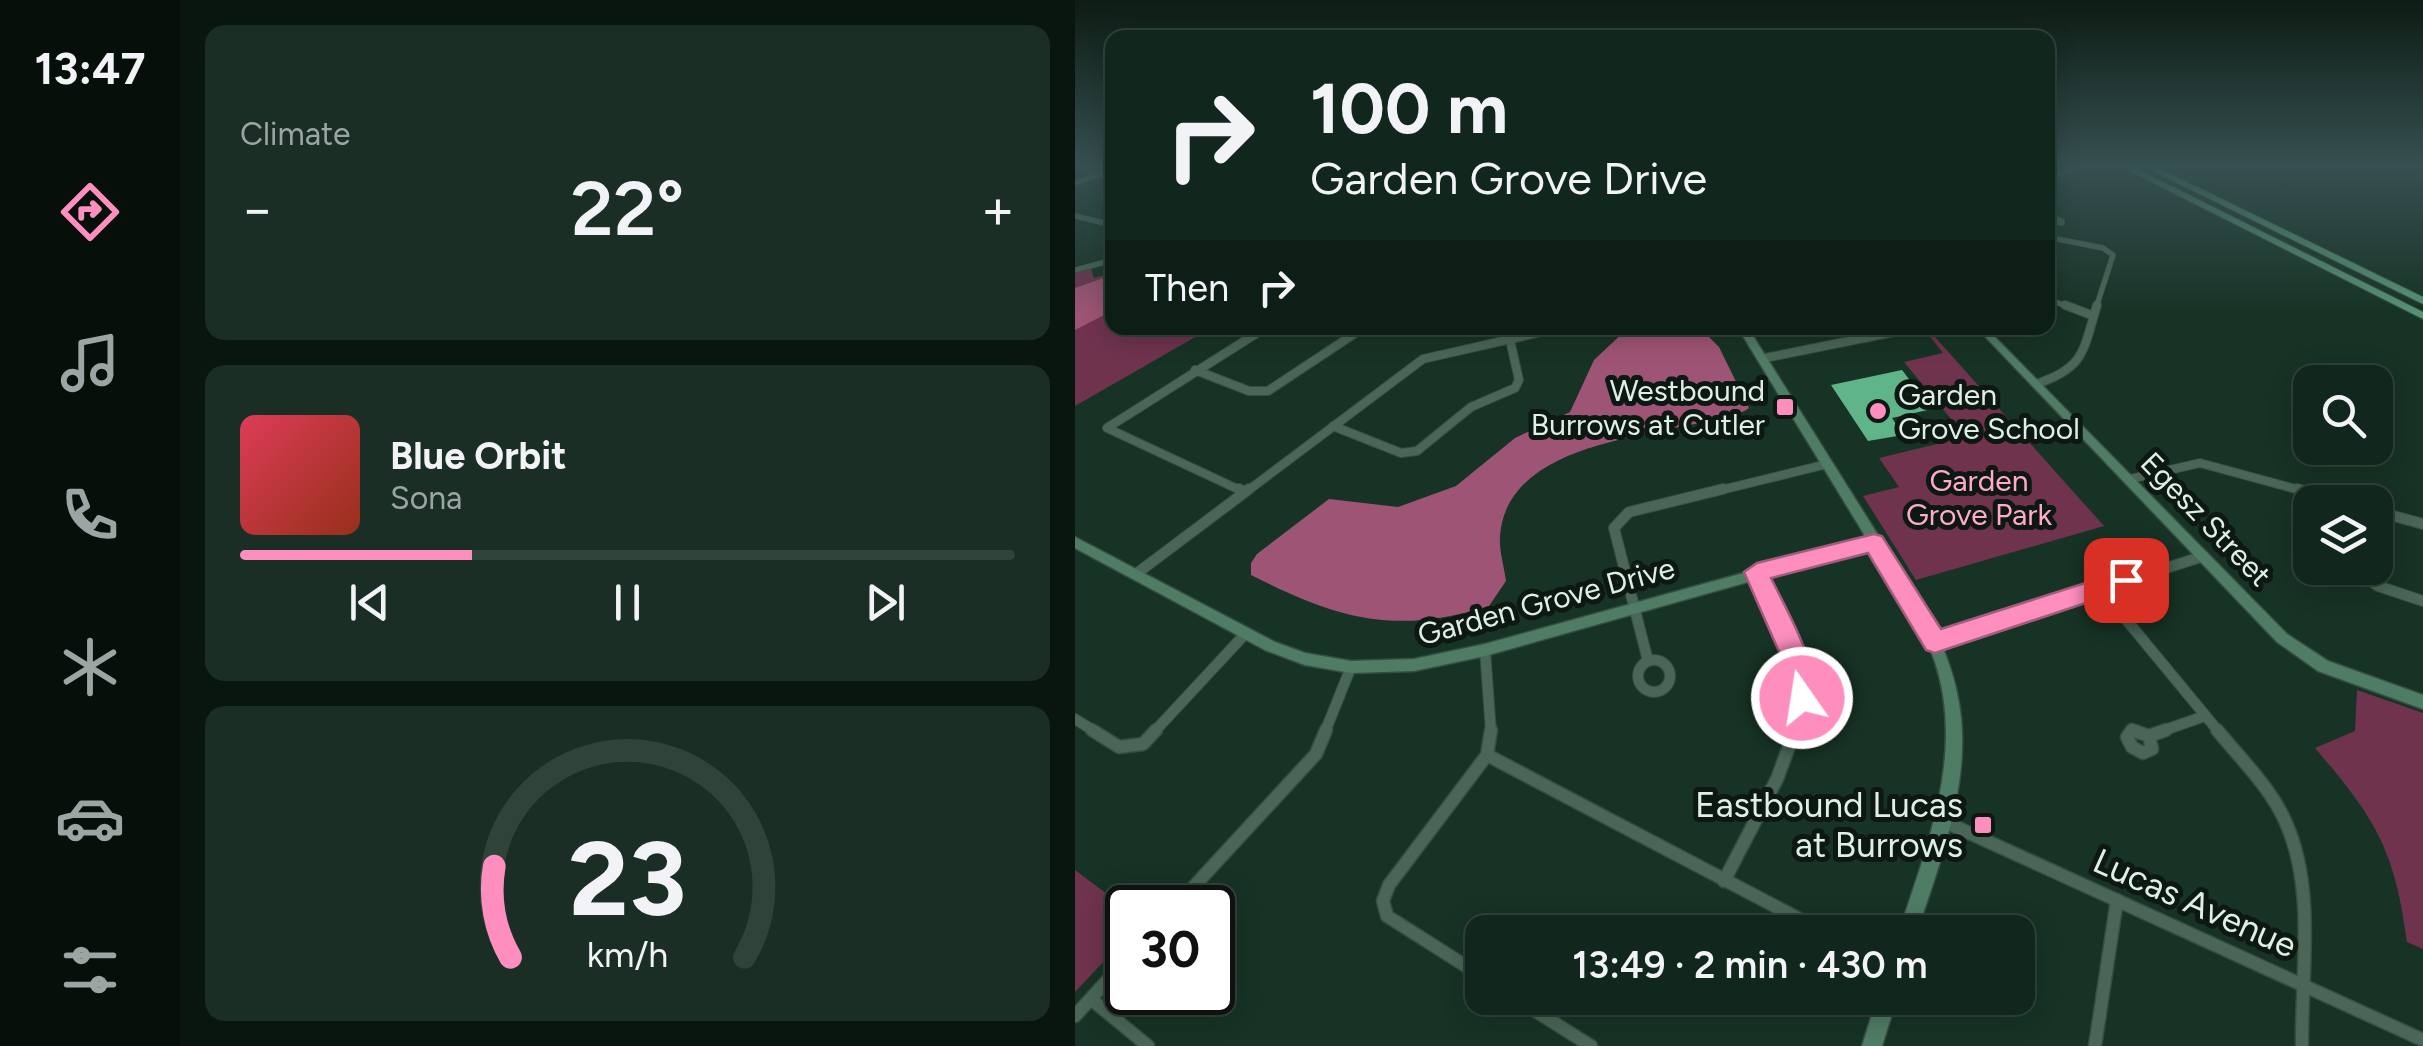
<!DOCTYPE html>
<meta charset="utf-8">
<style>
:root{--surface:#11261c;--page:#1a2e25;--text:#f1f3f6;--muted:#9ca5a3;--line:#30433b;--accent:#fd8ebe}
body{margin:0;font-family:Figtree,sans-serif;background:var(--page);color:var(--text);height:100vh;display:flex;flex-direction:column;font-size:38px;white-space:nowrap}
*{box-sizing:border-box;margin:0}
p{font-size:32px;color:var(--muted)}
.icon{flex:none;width:55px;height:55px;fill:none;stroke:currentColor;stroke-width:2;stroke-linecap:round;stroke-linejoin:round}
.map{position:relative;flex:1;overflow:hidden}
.side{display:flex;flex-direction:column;gap:25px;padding:25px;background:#09150f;width:895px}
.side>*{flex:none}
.guide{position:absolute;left:30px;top:30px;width:950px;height:305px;border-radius:20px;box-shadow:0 5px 25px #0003,0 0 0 2px var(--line);background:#11261c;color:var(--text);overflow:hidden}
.controls{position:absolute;left:1218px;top:365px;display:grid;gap:20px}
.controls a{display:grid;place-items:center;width:100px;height:100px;border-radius:20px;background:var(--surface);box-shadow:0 5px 25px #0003,0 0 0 2px var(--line);font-size:50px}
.speed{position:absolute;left:30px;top:885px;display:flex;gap:20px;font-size:50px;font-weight:700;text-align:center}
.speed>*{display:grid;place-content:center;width:130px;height:130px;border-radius:50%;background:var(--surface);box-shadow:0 5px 25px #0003,0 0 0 2px var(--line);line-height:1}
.speed .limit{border:5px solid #111;border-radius:15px;background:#fff;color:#111}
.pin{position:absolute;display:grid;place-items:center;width:85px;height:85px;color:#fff;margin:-42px;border-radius:20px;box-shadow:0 5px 15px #0006}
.me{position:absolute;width:110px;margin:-55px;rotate:347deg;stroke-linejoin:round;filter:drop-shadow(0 0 8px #0008)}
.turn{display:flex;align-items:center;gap:35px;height:210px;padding:0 40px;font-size:45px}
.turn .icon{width:130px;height:130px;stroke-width:2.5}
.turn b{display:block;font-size:70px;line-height:85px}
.then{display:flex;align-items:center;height:95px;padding:0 40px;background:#0003;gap:20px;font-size:38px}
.big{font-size:75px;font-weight:600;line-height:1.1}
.side .card{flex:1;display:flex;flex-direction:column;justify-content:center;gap:15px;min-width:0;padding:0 35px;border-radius:20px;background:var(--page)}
.side .dial{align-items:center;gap:0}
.dial svg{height:260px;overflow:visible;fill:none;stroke:var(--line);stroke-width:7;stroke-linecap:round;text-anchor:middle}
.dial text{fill:var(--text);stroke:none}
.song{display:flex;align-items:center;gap:30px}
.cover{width:120px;height:120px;border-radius:15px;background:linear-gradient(135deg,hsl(350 70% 55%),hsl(10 70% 35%))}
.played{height:10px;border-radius:5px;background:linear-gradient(90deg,var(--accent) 30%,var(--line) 30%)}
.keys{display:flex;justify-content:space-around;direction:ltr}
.heat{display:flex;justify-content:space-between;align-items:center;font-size:55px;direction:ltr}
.trip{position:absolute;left:390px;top:915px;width:570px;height:100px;border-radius:20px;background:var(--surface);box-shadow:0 5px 25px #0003,0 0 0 2px var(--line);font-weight:600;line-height:100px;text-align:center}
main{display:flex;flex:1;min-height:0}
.dock{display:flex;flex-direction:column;width:180px;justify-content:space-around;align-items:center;background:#070f0b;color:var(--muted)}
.dock .icon{width:70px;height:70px}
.dock .selected{color:var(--accent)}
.dock b{font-size:45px;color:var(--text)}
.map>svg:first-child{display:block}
</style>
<main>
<nav class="dock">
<b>13:47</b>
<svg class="icon selected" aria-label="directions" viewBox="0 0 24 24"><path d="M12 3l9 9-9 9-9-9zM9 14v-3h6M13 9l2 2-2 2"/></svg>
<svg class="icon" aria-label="music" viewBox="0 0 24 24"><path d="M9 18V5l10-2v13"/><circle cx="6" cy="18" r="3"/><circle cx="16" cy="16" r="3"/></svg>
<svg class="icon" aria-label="phone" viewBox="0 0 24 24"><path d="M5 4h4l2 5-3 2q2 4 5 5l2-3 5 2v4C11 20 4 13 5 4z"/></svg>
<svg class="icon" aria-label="climate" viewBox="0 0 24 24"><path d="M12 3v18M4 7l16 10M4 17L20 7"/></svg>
<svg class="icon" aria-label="car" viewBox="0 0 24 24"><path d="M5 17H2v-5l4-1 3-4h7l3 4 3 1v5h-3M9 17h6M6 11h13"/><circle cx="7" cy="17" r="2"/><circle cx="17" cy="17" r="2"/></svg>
<svg class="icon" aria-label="filters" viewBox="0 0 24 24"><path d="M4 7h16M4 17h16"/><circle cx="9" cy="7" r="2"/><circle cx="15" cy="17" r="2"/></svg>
</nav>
<section class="side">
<div class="card"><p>Climate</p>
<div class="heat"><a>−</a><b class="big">22°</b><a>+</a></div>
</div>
<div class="card">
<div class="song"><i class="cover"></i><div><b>Blue Orbit</b><p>Sona</p></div></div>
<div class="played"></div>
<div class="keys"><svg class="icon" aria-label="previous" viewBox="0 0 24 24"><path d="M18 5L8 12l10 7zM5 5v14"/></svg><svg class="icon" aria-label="pause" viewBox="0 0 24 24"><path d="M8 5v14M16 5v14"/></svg><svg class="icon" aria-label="next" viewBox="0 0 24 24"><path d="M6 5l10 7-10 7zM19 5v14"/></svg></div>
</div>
<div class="card dial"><svg viewBox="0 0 100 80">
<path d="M14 69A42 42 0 1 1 86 69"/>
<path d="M14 69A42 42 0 0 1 9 41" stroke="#fd8ebe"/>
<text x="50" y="56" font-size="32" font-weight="700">23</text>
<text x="50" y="72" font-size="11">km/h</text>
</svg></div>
</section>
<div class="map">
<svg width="1348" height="1046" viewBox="0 0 1348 1046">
<rect width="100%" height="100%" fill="#173325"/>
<path fill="#6f334e" d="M15,266L19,278L37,273L38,328H136L0,406V270Z
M848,328H852L1029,526L841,580L788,496L824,487L804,458L891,437L829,362L868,353Z
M1282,690L1348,713V949L1332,942C1320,849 1300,818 1240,748L1280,731Z
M0,870L52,909V937L0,992Z"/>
<path fill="#9e5474" d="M37,275V311L0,330V288Z
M553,328H625L644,347L674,408C657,420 629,422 608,426C545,440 431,453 425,536C424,551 429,566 431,581L414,606C319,636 261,618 176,575V563L182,554L254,499L323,507L381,486L440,438L495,412L519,360Z"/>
<path fill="#5fb489" d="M827,370L857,409L817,418L828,435L793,441L756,385Z"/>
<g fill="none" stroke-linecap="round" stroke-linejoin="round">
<g stroke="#354e42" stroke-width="6">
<path id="street-far3" d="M0,167L38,179
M0,216L38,225
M982,219L987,221V223L978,221Z
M972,237L1028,248L1038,255L1021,308
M0,270L38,260
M972,299L997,308"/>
</g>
<g stroke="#354e42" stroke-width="10">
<path id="street-far2" d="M990,305L1019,316
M690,358L839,328
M120,370L174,391H193L288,328
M961,384C1010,368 1008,351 1022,305
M258,426L326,453L342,451L396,407L440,388L444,380L435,340
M1055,479L1125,463L1232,492
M169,492L32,428L190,328
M171,492L348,359L484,328
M638,492L752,464"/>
</g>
<g stroke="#354e42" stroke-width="12">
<path id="street-far1" d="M164,489L170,492
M1222,489L1270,502
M1225,490L1228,519L1235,530
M1300,511L1348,524
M1277,568L1303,586L1348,601
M681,573C706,624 737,674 719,732
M61,574L174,489
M1025,588L1144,732
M860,642L1129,556
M410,650L416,732
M563 676a16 16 0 1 1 32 0a16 16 0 1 1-32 0Z
M573,661L539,528L554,512L648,489
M0,719L21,732
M79,732L171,633
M250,732L276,667
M1055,732H1063
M1084,732L1130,716"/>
</g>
<g stroke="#354e42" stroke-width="15">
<path id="street" d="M17,730L44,747L68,744L81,730
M1057,730L1074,736L1077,749L1068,753L1057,747L1052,737Z
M1142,730C1166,759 1196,788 1211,823C1241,890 1226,975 1227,1046
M1074,736L1091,730
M412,755L749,932
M868,821L1348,1040
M649,881L702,779L720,730
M99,908L241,754L251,730
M408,977L312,916L308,901L314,885L412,755L416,730
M440,998L516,1046
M16,999L73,1046
M0,1016L52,959
M1020,1046L1042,900"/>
</g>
<g stroke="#354e42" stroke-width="3">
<path id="secondary" d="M1007,166H1020L972,179V175Z
M38,167V172L0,185V181Z
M663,328H673L855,618C867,644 878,670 883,698C899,776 866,859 842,932H824C852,846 890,753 860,662C846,621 819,584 797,547L410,656L339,671L276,673L230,665L190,650L0,548V537L200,642L230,653L276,661L339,659L410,644L792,539Z
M902,328H911L1212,634L1253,661L1348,695V709L1243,671L1202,642Z
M802,998H822L807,1046H787Z"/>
</g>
<g stroke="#354e42" stroke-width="2">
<path id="primary" d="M1045,166H1056L1348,312V319Z
M1068,166H1079L1348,297V304Z"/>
</g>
<use href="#street-far3" stroke="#496656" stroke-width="5"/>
<use href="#street-far2" stroke="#496656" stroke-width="8"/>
<use href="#street-far1" stroke="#496656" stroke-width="10"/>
<use href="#street" stroke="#496656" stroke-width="12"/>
<use href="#secondary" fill="#4f7c64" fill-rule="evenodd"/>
<use href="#primary" fill="#569173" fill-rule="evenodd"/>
</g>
<linearGradient id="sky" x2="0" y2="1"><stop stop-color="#0d1c14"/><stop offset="0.53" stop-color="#365051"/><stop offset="1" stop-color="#365051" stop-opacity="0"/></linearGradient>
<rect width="1348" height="313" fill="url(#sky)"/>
<path fill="#fd8ebe" stroke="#a45c7c" stroke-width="2.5" d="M799,534L807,536L866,629L1051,570L1063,580L1059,587L860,653L851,650L793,553L696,578C710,607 751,677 737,707L727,710L717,707L706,656L669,572L682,563Z"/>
<g fill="#fd8ebe" stroke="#0c1811" stroke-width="4">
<rect x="700" y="397" width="20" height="20" rx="5"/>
<circle cx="803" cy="411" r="10"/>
<rect x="898" y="815" width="20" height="20" rx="5"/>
</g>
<g text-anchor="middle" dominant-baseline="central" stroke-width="10" stroke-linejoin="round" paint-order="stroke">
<g font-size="30" fill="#deefe5" stroke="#0c1811" text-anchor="end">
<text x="690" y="390">Westbound<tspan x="690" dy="34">Burrows at Cutler</tspan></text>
<text x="823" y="394" text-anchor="start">Garden<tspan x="823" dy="34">Grove School</tspan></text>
</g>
<g font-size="30" fill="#fac" stroke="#0c1811">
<text x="904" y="480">Garden<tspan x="904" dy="34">Grove Park</tspan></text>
</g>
<g font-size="30" fill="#deefe5" stroke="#0c1811">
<text transform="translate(1131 519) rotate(46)">Egesz Street</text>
<text transform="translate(471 601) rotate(-15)">Garden Grove Drive</text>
</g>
<g font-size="35" fill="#deefe5" stroke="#0c1811" text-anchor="end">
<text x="888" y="805">Eastbound Lucas<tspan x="888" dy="40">at Burrows</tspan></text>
</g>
<g font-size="35" fill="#deefe5" stroke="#0c1811">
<text transform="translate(1120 903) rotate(24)">Lucas Avenue</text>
</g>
</g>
</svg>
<div class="controls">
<a><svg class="icon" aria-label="search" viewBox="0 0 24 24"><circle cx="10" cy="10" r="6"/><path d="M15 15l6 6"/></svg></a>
<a><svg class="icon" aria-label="layers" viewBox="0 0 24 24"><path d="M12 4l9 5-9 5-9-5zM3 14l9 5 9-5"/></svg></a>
</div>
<div class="speed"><div class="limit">30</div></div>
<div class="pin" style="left:1051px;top:580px;background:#d93025"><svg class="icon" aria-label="arrive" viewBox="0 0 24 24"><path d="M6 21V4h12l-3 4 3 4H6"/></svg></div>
<svg class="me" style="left:727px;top:698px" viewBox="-20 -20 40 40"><circle r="17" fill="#fd8ebe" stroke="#fff" stroke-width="3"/><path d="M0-11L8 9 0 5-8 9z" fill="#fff"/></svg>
<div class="trip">13:49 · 2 min · 430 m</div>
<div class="guide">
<div class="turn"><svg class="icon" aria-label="right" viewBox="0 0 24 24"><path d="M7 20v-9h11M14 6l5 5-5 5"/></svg><div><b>100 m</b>Garden Grove Drive</div></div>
<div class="then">Then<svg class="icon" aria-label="right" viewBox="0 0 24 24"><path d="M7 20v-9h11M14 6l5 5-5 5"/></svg></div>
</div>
</div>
</main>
